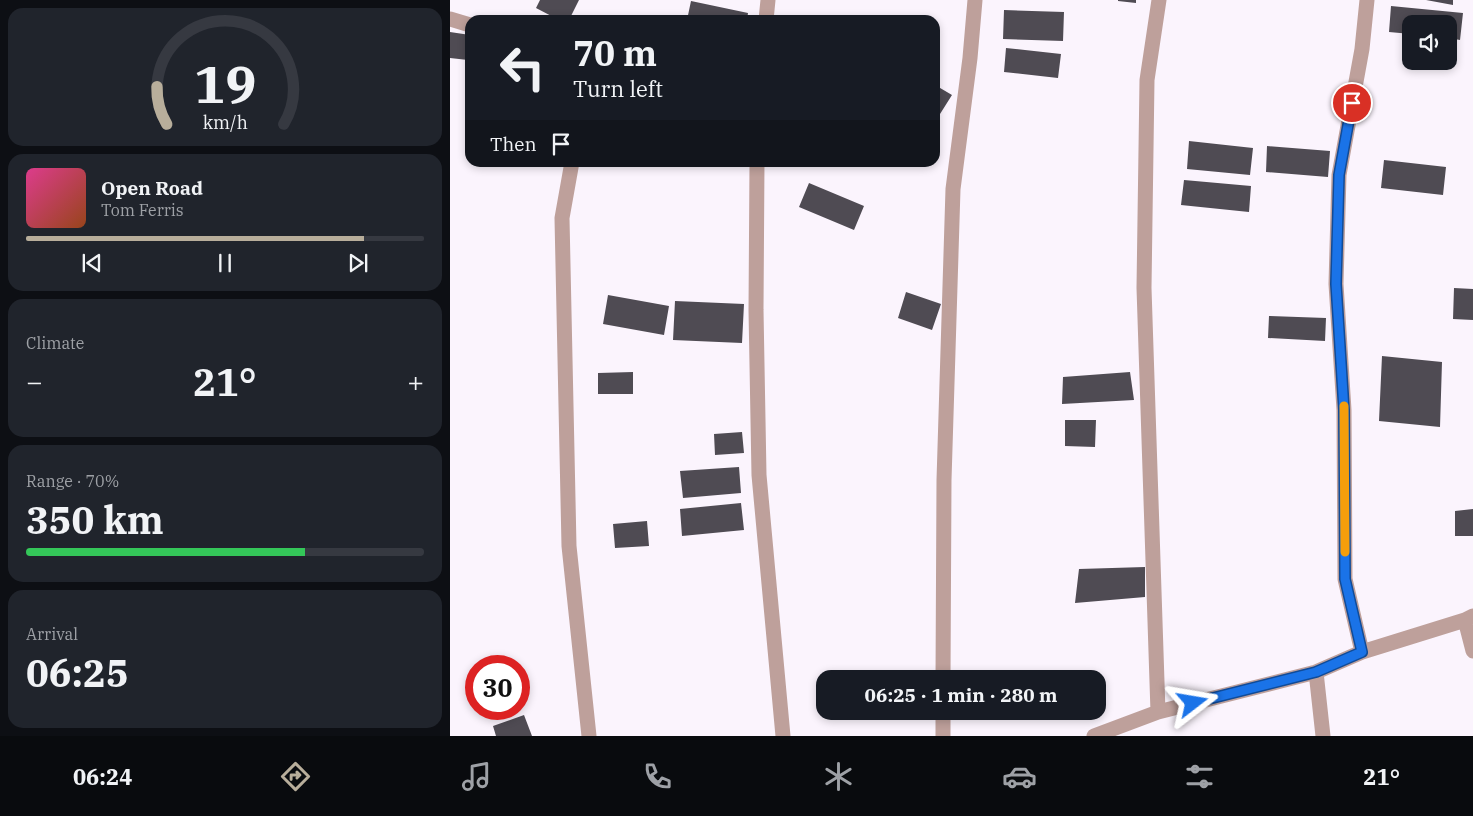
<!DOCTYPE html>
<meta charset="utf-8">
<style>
:root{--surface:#171b24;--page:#20242c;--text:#f1f3f6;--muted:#9ea1a6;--line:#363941;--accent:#b8ae9b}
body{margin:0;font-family:"IBM Plex Serif",serif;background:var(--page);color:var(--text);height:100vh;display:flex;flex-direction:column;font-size:19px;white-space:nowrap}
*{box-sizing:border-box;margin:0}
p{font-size:16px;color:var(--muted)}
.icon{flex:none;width:28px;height:28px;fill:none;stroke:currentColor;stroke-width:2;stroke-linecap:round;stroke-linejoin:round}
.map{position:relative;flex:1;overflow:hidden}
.panel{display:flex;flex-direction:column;gap:8px;padding:8px;background:#0d0f14;width:450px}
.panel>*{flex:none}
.banner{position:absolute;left:15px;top:15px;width:475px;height:152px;border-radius:15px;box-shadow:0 2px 8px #0003;background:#171b24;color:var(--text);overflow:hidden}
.controls{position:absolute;left:952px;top:15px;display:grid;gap:10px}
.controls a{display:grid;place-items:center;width:55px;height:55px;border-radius:10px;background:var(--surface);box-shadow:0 2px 8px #0003;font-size:25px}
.speed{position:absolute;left:15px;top:655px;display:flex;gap:10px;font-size:25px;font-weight:700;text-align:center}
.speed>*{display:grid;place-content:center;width:65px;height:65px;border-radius:50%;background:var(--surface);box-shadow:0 2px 8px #0003;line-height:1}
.speed .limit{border:8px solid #d22;background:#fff;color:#111}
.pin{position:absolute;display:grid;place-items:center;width:42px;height:42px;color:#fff;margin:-21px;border:2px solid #fff;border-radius:50%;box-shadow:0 1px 5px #0007}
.me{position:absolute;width:55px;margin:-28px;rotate:76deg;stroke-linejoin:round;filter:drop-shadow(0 0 4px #0008)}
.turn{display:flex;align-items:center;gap:18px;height:105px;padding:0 25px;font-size:22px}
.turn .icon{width:65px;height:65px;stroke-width:2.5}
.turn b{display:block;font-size:35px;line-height:42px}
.then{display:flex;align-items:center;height:48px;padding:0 25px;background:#0003;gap:10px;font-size:19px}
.big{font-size:38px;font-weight:700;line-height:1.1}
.panel .widget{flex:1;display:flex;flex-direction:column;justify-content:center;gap:8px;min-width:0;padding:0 18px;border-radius:15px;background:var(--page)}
.panel .dial{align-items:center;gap:0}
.dial svg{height:130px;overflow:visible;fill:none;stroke:var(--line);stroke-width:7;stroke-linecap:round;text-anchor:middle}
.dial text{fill:var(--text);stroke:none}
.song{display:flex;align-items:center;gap:15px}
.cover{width:60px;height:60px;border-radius:8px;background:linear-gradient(135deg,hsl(330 70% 55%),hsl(20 70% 35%))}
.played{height:5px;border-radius:2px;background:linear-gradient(90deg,var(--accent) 85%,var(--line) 85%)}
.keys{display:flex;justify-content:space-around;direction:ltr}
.heat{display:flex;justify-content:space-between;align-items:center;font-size:28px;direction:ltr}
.charge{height:8px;border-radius:4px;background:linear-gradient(90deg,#34c759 70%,var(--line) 0)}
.trip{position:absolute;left:366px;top:670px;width:290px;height:50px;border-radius:15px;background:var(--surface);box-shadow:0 2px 8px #0003;font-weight:700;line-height:50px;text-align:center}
.tab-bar{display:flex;height:80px;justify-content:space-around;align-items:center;background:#090b0e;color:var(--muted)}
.tab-bar .icon{width:35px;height:35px}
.tab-bar .current{color:var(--accent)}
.tab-bar b{font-size:22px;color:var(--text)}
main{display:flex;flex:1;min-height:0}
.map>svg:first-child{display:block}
</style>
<main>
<section class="panel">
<div class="widget dial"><svg viewBox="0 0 100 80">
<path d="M14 69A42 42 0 1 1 86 69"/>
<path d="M14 69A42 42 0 0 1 8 46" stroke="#b8ae9b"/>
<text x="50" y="56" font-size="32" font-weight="700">19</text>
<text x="50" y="72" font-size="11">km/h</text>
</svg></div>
<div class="widget">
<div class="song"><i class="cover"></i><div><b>Open Road</b><p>Tom Ferris</p></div></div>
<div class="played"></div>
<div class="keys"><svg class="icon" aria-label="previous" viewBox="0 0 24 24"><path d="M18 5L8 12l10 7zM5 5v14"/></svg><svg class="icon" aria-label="pause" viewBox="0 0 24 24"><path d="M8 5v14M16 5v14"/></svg><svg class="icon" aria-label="next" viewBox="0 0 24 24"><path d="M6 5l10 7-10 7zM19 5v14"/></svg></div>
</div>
<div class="widget"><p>Climate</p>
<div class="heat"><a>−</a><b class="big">21°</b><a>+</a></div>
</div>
<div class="widget"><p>Range · 70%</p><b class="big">350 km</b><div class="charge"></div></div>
<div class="widget"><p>Arrival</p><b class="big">06:25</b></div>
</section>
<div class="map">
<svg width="1023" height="736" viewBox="0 0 1023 736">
<rect width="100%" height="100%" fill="#fbf4fd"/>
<path fill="#4f4b53" d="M90,0H129L119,20H109L86,8Z
M668,0H686V3L668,1Z
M976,0H1003V5Z
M241,1L298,13L297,20H237Z
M941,6L1013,13L1010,40L999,38V24H961V34L939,32Z
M554,10L614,12L613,41L553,39Z
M0,32L20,35L18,60L0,58Z
M556,48L611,54L608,78L554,72Z
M485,85L502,95L490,114L485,111Z
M739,141L803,148L800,175L737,169Z
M817,146L880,151L878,177L816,172Z
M934,160L996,167L993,195L931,188Z
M734,180L801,186L799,212L731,205Z
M359,183L414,206L404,230L349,207Z
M1004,288L1023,289V320L1003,319Z
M456,292L491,304L482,330L448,318Z
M158,295L219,306L214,335L153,324Z
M225,301L294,304L292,343L223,340Z
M819,316L876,318L875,341L818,338Z
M932,356L992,362L990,427L929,421Z
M183,372V394H148V373Z
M680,372L684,400L612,404L613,377Z
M615,420H646L645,447L615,446Z
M292,432L294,453L265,455L264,434Z
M289,467L291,493L233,498L230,471Z
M291,503L294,530L232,536L230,509Z
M1023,509V536H1005V511Z
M197,521L199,546L165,548L163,524Z
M695,567V597L625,603L629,569Z
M74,715L82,736H46L43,726Z"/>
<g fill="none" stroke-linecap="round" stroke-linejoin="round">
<path stroke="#bea09b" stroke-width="15" d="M0,19L20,25
M316,20L318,0
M122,162L112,218L119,546L139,736
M307,162L306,310L309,475L333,736
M1015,620L1023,651
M912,652L895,579L894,410L886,284L889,175L912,49L917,0
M866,672L873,736
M493,679L494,480L503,189L520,58L525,0
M708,712L694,288L697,80L709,0
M493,736V711
M644,736L708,712L866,672L912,652L1015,620L1023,616"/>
</g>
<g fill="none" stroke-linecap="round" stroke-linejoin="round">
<g stroke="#114b97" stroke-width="12">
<path id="route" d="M743,703L866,672L912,652L895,579L894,410L886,284L889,175L902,103"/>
</g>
<use href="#route" stroke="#1a73e8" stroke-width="9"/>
<path stroke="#f59e0b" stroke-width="9" d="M894,406L895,552"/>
</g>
</svg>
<div class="controls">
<a><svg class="icon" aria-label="sound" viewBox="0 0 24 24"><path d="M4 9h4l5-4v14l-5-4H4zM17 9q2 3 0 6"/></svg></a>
</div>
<div class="speed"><div class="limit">30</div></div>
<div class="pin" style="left:902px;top:103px;background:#d93025"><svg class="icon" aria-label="arrive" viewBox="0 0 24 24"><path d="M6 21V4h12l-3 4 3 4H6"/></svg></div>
<svg class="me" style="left:743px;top:703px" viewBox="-20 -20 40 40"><path d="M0-17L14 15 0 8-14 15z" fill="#1a73e8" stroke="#fff" stroke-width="4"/></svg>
<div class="trip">06:25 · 1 min · 280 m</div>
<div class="banner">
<div class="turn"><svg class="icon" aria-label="left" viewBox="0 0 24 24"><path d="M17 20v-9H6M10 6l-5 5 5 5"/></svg><div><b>70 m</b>Turn left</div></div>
<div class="then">Then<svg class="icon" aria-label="arrive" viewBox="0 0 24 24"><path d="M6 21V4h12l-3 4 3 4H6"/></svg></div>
</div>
</div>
</main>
<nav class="tab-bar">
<b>06:24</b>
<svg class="icon current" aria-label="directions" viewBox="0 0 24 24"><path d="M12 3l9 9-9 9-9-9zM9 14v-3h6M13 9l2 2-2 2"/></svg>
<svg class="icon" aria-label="music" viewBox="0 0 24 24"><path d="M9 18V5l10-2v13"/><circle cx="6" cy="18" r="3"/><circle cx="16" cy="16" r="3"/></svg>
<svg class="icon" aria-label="phone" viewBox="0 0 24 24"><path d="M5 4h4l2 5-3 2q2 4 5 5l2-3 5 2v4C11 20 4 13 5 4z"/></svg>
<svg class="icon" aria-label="climate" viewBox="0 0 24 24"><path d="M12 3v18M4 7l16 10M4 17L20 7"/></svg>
<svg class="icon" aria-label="car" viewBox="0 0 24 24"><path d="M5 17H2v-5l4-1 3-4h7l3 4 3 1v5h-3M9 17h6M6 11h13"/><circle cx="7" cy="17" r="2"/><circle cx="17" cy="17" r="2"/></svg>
<svg class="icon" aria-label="filters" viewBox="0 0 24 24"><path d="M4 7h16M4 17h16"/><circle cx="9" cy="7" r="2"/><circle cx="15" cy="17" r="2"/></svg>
<b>21°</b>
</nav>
